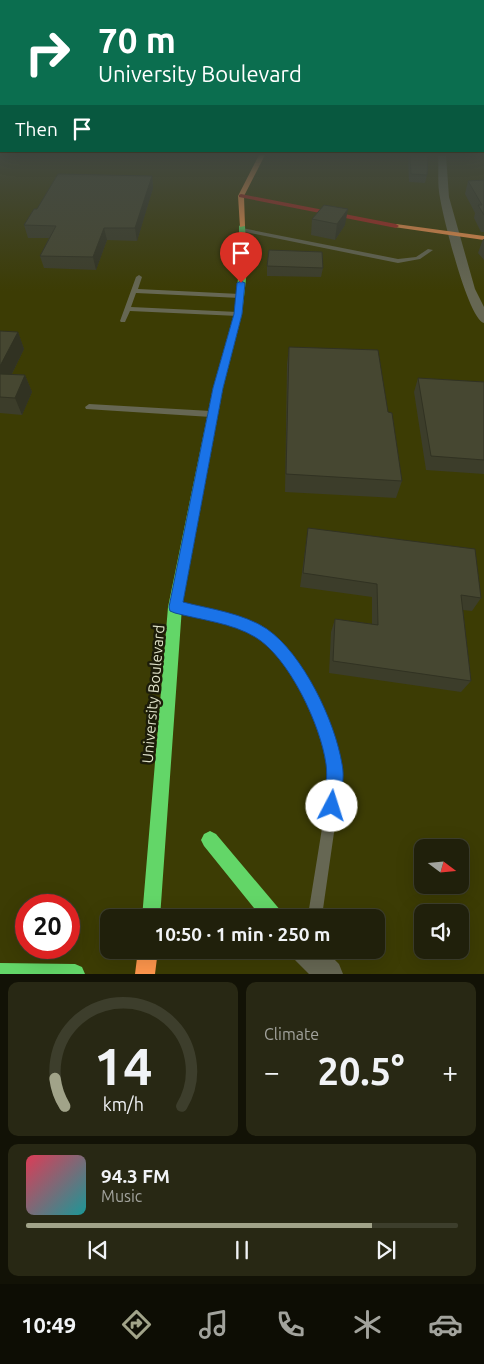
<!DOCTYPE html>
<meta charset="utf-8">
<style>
:root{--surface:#20200b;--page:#282814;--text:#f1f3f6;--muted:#a2a39d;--line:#3d3e2c;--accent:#a1a389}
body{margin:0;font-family:Ubuntu,sans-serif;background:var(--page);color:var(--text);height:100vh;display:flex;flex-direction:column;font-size:19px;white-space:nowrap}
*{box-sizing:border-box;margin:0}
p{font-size:16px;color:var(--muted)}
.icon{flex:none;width:28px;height:28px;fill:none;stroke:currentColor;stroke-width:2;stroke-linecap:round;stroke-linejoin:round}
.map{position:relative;height:974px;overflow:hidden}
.panel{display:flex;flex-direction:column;gap:8px;padding:8px;background:#121206;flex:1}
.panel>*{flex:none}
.hud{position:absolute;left:0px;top:0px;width:485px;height:152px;box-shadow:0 5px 20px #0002,0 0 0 1px var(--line);background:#0b6e4f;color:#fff;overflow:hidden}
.needle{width:32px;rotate:106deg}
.tools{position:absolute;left:414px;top:839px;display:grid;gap:10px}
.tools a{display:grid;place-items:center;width:55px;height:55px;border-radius:10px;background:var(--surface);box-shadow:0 5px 20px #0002,0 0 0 1px var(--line);font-size:25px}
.speed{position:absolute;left:15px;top:894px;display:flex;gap:10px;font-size:25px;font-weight:700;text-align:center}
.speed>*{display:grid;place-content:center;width:65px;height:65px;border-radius:50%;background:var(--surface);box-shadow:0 5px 20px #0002,0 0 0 1px var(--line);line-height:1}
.speed .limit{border:8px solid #d22;background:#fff;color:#111}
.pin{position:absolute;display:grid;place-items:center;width:42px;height:42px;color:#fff;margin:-51px -21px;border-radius:50% 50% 50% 0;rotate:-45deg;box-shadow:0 0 5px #0007}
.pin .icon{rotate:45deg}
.me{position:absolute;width:55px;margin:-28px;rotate:5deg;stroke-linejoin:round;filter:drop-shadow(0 0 4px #0008)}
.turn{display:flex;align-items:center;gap:18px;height:105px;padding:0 15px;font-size:22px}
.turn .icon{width:65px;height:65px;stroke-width:2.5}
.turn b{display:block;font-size:35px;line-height:42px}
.then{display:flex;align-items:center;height:48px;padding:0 15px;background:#0003;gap:10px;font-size:19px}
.big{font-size:38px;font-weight:600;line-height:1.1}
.panel .widget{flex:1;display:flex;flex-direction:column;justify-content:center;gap:8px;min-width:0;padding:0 18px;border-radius:10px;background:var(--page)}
.panel .dial{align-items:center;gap:0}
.dial svg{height:130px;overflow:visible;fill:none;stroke:var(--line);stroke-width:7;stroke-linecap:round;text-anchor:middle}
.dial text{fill:var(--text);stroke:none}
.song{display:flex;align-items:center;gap:15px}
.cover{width:60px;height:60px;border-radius:8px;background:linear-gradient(135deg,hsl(350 70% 55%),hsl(180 70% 35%))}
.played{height:5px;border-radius:2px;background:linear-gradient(90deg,var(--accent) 80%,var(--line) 80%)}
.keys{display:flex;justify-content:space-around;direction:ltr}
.heat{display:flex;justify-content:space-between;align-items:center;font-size:28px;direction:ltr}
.panel .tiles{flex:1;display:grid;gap:8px;grid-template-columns:1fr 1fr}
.widget:last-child{grid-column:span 2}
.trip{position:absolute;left:100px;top:909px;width:285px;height:50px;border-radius:10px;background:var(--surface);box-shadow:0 5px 20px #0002,0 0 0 1px var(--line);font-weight:600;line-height:50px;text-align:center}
.dock{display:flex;height:80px;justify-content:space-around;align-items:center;background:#0d0d04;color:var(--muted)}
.dock .icon{width:35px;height:35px}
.dock .on{color:var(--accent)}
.dock b{font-size:22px;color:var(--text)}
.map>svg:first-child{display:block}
</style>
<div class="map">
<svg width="484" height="974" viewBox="0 0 484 974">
<rect width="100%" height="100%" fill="#2a2b0f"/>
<path fill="#3c3c04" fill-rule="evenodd" d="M0,155H484V974H0ZM422,848H460V885H422ZM26,905H69V948H26ZM422,912H460V950H422ZM109,918H376V950H109Z"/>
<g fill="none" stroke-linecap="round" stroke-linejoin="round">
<path fill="#666753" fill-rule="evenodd" d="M242,228L398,259L416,257L428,249L433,250L420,259L398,263L240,231V229Z
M139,275L142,277L138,289L240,294L243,296L240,298L136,293L131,307L238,312L241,314L238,316L130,311L125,322H121L120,321L136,277Z
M89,404L211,411L215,414L211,417L86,409L85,407Z
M181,603L241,618L266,629L291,653L323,709L341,765L340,791L323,909L324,918H310L309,909L328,791L329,765L314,715L283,661L258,637L239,627L177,611L176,608L177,605Z"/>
<path fill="#666753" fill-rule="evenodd" d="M438,155H446L449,197L475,289L484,307V323C468,319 443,217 440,198C437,184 439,169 438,155Z
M291,950H325L339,964L343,974H309L295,960Z"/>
<path fill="#63d668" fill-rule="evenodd" d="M242,224L245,226L247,270L242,314L223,388L182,607L160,918H142L168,607L213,388L234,314L239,270V226Z
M210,831L216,834L281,911L283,918H262L204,846L201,840L204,834Z
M0,963L75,964L82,967L85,974H0Z"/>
<path fill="#ff974d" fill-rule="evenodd" d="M259,155H265L244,196L245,226L240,227L238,196Z
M396,224L484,236V240L394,227V225Z
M138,950H158L155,974H135Z"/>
<path fill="#b3261e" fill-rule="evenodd" d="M241,194L396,224L399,226L396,228L239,197V195Z"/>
</g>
<path fill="#3c3d2a" d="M408,155H428L427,175L425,183L409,182Z
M152,176L153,188L137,241L107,240L96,270L44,268L40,256L49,238H28L24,225L37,209Z
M484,180V232H481L474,218L475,213L465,194L468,181Z
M312,219L345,225L335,240L311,235Z
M483,239H484V260L478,253Z
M267,266L323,268L321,277L267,276Z
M0,331L18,332L24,349L12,374L25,375L32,392L22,415L0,413Z
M289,347L388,412L402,481L396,498L285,492L287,364Z
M418,378L484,382V474L426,470L414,392Z
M308,528L481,598L472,611L463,610L471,681L461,692L329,673L331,632L335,619L372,624V597L300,587Z"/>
<path fill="#313222" d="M152,176L153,188L137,241L135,228Z
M348,209L345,225L335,240L337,224Z
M104,228L107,240L96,270L93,257Z
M18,332L24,349L4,390L0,382V366Z
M25,375L32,392L22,415L15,398Z"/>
<path fill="#464731" stroke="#313222" d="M410,155H428L427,175L411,174Z
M58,174L152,176L135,228H104L93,257L40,256L56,226L24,225L34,209H37Z
M484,180V215L478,205H482L468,181Z
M324,205L348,209L337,224L312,219Z
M269,250L322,252L323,268L267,266Z
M0,331L18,332L0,366Z
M289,347L378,350L388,412L392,413L402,481L286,474Z
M0,374L25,375L15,398L0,397Z
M418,378L484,382V460L431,456Z
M308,528L475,549L481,598L461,595L471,681L333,661L335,619L378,625L377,584L303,573Z"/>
<linearGradient id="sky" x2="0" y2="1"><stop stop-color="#171808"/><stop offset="0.53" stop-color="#444a42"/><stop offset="1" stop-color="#444a42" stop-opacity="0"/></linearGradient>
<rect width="484" height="291" fill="url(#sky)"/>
<path fill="#1a73e8" stroke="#114b97" d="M241,281L245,283L242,314L223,388L183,602C210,609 243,613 267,629C303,654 335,721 342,764C345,777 341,793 341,806L338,812L332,815L326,812L324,806C325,793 328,777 326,764C321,726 289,657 255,637C232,623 201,620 175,613L170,611L169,607L213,388L234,314L237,283Z"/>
<g text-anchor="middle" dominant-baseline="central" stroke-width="5" stroke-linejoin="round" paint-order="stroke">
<g font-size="15" fill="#e1e3ca" stroke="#1c1c09">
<text transform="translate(153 694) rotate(-85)">University Boulevard</text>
</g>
</g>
</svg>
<div class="tools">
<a><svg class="needle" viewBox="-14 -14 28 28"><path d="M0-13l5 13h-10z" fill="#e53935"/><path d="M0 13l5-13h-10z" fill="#a2a39d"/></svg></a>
<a><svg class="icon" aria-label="sound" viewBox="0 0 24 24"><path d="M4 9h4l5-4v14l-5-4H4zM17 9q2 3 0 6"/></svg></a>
</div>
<div class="speed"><div class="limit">20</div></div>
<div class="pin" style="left:241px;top:283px;background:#d93025"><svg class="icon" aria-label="arrive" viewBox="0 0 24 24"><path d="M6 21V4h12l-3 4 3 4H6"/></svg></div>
<svg class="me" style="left:332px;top:806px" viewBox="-20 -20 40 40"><circle r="19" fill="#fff"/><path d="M0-13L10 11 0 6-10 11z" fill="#1a73e8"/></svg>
<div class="trip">10:50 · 1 min · 250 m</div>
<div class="hud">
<div class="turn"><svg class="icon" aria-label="right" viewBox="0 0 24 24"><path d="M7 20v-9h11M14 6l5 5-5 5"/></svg><div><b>70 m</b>University Boulevard</div></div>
<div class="then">Then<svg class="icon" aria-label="arrive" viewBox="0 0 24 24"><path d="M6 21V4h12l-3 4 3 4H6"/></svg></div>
</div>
</div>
<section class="panel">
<div class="tiles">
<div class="widget dial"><svg viewBox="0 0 100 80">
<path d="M14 69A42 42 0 1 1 86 69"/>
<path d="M14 69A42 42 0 0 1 8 52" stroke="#a1a389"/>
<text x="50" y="56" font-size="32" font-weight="700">14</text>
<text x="50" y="72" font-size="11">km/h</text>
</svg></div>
<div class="widget"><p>Climate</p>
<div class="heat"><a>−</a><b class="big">20.5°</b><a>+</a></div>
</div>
<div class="widget">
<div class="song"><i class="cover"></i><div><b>94.3 FM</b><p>Music</p></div></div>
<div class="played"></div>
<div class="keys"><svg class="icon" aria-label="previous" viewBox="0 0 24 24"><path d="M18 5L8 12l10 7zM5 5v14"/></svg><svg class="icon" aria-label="pause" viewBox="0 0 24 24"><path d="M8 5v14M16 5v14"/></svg><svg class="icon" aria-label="next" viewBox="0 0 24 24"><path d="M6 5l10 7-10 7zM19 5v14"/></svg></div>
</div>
</div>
</section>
<nav class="dock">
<b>10:49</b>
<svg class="icon on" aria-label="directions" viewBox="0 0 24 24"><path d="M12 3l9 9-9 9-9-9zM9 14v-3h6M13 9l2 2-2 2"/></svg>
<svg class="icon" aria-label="music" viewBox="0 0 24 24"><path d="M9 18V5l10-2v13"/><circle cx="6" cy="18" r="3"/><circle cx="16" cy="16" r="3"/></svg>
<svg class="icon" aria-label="phone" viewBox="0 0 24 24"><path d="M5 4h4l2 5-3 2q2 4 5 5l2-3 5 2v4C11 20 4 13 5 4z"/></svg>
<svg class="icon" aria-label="climate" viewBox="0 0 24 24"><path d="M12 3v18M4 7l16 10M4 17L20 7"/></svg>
<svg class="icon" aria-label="car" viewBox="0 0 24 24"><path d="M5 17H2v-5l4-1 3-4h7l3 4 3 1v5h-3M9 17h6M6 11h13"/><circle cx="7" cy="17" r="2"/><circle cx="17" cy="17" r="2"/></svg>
</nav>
